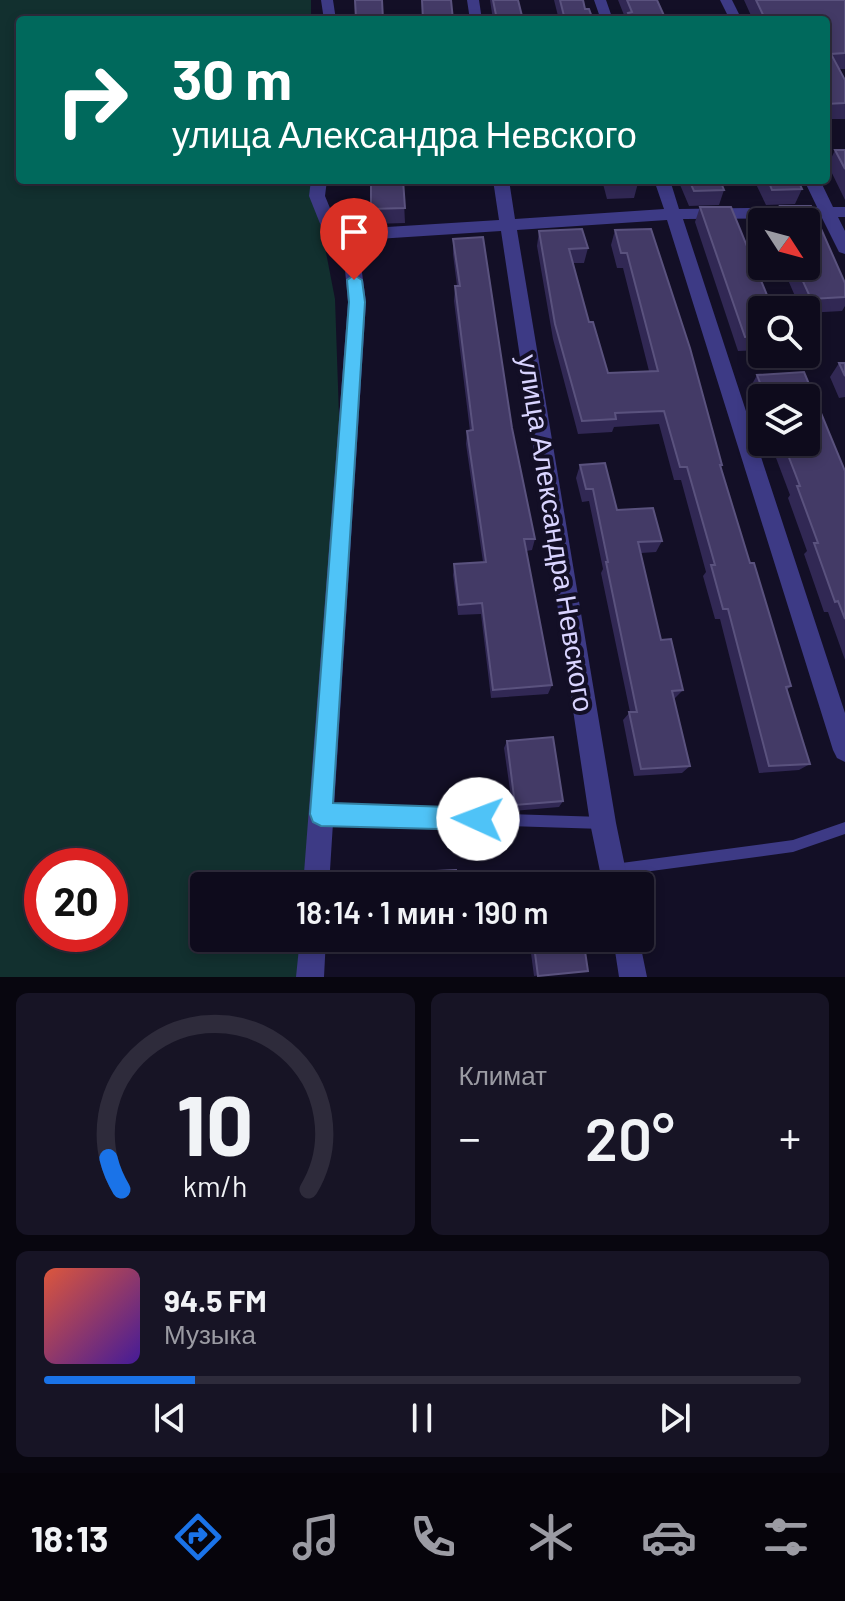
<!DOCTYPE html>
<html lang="ru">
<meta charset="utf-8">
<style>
:root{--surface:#0e0b1c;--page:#171425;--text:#f1f3f6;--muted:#9b9ba3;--line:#2e2b3b;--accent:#1a73e8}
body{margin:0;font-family:Barlow,sans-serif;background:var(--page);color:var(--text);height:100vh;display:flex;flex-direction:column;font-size:30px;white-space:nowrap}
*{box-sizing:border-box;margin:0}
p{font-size:26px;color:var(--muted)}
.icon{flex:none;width:44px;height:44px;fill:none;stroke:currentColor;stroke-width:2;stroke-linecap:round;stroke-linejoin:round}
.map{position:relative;height:977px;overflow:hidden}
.side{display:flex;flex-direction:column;gap:16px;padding:16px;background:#08060f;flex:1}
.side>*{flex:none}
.banner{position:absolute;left:16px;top:16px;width:814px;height:168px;border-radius:8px;box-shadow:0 4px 12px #0003,0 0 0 2px var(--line);background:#00695c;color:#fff;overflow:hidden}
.needle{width:52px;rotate:126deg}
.controls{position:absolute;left:748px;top:208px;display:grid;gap:16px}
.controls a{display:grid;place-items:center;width:72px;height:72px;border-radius:8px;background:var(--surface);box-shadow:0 4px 12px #0003,0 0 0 2px var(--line);font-size:40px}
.speed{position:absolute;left:24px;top:848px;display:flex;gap:16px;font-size:40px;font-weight:700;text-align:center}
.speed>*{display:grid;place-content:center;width:104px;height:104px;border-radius:50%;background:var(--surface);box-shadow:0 4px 12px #0003,0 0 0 2px var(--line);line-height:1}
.speed .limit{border:12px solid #d22;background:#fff;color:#111}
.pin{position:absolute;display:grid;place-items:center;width:68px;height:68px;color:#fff;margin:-82px -34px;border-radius:50% 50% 50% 0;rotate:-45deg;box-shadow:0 0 8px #0007}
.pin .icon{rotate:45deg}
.me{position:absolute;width:88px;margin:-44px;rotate:272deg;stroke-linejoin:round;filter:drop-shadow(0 0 6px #0008)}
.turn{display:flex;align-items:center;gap:28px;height:168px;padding:0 24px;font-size:36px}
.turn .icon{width:104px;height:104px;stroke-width:2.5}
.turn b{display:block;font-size:56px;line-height:68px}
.big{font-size:60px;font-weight:600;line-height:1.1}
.side .tile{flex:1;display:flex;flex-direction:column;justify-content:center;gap:12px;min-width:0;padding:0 28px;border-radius:12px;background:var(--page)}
.side .dial{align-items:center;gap:0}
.dial svg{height:208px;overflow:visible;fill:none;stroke:var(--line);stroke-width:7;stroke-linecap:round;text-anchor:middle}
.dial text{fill:var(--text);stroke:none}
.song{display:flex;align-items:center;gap:24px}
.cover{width:96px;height:96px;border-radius:12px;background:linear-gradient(135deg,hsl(10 70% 55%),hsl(260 70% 35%))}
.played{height:8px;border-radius:4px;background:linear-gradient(90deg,var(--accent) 20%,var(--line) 20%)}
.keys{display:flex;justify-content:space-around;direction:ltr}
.heat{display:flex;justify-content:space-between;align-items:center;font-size:44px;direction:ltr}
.side .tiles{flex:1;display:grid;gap:16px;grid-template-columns:1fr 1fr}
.tile:last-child{grid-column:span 2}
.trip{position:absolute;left:190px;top:872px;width:464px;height:80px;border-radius:8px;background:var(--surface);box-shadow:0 4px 12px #0003,0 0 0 2px var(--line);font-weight:600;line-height:80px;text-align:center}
.tabs{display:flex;height:128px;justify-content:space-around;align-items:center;background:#06040b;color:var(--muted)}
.tabs .icon{width:56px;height:56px}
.tabs .current{color:var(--accent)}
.tabs b{font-size:36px;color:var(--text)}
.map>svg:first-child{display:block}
</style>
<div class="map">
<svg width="845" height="977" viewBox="0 0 845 977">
<rect width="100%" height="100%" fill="#130f26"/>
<path fill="#12302f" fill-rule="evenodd" d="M0,0H311V20H20V180H312L335,299L344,562L315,886H204V938H310L306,977H0ZM42,866H110V934H42Z"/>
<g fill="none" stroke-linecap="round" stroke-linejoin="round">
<path fill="#3d3a85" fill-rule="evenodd" d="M323,808L603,817L607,819L609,823L607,827L603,829L323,820L319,818L317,814L319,810Z
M845,822V834L793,852L614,876L609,875L608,870L609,865L614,864L793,840Z"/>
<path fill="#3d3a85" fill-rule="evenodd" d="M321,0H333L336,20H324Z
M467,0H479L482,20H470Z
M594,0H606L613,20H601Z
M720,0H732L742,20H730Z
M311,180H327L325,196L339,230L499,220L493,180H509L515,219L664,209L654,180H670L679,209L817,207L804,180H820L833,207H845V217H838L845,231V254L839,252L822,218L683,219L845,713V762L837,758L833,750L667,220L517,230L616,823L629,886H603L590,823L501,231L346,241L360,258L366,302L329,886H303L348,302L344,259L325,236L309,196Z
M300,938H326L324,977H296Z
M613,938H639L647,977H619Z"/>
</g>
<path fill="#312854" d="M490,0H518L523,20H493Z
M554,0H583L585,9L593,20H559Z
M618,0H657L666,20H626Z
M744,0H845V69H839L845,80V119H826V20H753Z
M835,150H845V200L828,165Z
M371,180H403L405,223L372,224Z
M602,180H637L638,183L634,198L607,199Z
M678,180H720L724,190L719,205L689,206Z
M754,180H798L802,189L795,204L766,205Z
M780,206H811L845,283V306L842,311L806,313V310H801L782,266H806V222H774Z
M700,207L771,305L762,310V350L738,351L695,222Z
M651,229L722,465L721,468L750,563L791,686L787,690L810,764L799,770L759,773L720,619H715L703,576L706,572L681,480H674L659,424L614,427L612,432L578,434L553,339L537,246L539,231L588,248L584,263H573L589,322L608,373L649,371L623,268H617L611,245L615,230Z
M453,239L512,428L535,539L532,550L526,551L552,685L548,694L491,698L481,614L458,615L453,575L454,564L483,562L466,444L467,431H470L454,301L455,286H457L453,254Z
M839,363H845V397L839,398L830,377Z
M804,372L845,471V660L828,612H824L804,554L807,551L788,498L790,495L770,442H806V398H762V421L750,388L757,375Z
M580,465L617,510L662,541L656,552L641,553L661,640L683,690L674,699L690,766L682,773L634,776L623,720L630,712L601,573L603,569L589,501L582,502L576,478Z
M507,741L563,801L559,807L513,811L504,748Z
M529,938H583L588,971L534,976Z"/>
<path fill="#433a66" stroke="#5a527e" stroke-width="2" d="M355,0H382L383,20L356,19Z
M422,0H451L453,20H423Z
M493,0H518L523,20H497Z
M560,0H583L585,9H589L593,20H565Z
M627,0H657L666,20H631L628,13L632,12Z
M756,0H845V53L831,54L845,80V103L826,104V20L765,19Z
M835,150H845V169Z
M371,180H403L405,208L371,209Z
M610,180H637L638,183L611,184Z
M689,180H720L724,190L694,191Z
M768,180H798L802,189L772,190Z
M780,206H811L845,283V297L811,299L796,266H806V222H776L787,221Z
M700,207H731L771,305L781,304L784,310H762V336L745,337Z
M582,229L588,248L569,249L589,322H593L608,373L658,371L627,253H621L615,230L651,229L690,348L722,465H720L750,563H754L791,686L786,687L810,764L769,766L728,609H723L711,565H715L687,467H680L664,411L615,413L616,419L582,421L555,324L539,231Z
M483,237L512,428L535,539H524L552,685L493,690L482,603L459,605L454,564L486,562L467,431L473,430L455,286H460L453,239Z
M839,363H845V376Z
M804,372L845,471V619L838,601L835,602L814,543H818L797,486H800L783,442H806V398H766L757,375Z
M605,463L617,510L653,508L662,541L638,542L661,640L671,639L683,690L672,691L690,766L641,769L629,712H637L606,562H608L593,489H586L580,465Z
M553,737L563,801L515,805L507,741Z
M456,870L457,886H392V873Z
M533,938H583L588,971L538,976Z"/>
<path fill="#4fc3f7" stroke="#337fa1" stroke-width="2" d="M354,275L362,280L365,302L333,803L478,808L486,811L489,819L486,827L478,830L321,826L313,822L310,814L349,302L347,280Z"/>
<g text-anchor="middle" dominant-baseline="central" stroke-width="8" stroke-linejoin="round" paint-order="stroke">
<g font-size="28" fill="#d9d4ff" stroke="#130f26">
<text transform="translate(557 533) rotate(81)">улица Александра Невского</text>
</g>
</g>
</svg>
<div class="controls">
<a><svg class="needle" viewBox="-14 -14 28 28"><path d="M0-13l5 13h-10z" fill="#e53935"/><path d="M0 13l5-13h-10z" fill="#9b9ba3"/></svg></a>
<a><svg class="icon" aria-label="search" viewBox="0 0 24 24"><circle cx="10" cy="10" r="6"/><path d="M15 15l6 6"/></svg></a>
<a><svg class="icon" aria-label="layers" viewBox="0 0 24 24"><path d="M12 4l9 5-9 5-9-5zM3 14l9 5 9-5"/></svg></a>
</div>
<div class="speed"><div class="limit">20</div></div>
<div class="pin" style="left:354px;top:280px;background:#d93025"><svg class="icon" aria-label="arrive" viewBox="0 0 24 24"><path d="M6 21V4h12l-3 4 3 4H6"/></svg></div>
<svg class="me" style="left:478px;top:819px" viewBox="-20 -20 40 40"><circle r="19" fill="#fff"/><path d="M0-13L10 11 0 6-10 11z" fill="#4fc3f7"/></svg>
<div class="trip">18:14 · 1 мин · 190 m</div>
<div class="banner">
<div class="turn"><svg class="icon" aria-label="right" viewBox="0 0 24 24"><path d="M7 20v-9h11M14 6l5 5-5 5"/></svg><div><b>30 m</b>улица Александра Невского</div></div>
</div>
</div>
<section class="side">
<div class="tiles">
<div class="tile dial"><svg viewBox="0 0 100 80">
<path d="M14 69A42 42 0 1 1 86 69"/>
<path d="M14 69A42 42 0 0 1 9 57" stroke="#1a73e8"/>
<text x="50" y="56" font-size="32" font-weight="700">10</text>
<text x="50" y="72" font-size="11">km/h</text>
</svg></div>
<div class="tile"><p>Климат</p>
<div class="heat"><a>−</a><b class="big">20°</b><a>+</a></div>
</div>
<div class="tile">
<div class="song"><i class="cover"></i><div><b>94.5 FM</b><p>Музыка</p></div></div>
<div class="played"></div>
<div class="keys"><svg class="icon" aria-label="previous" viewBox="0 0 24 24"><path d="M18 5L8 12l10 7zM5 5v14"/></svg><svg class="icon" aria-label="pause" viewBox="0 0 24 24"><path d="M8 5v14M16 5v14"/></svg><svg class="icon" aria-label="next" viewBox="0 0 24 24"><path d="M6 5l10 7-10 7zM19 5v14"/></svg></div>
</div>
</div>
</section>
<nav class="tabs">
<b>18:13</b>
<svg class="icon current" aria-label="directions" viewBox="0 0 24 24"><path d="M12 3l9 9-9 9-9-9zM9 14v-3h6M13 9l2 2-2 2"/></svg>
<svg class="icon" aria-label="music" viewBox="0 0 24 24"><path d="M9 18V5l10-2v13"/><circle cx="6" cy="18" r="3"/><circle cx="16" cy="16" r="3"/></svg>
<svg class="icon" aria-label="phone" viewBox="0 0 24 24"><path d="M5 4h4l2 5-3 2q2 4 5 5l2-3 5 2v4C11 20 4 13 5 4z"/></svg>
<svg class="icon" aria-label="climate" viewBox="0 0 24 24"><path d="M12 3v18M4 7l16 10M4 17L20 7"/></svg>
<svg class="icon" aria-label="car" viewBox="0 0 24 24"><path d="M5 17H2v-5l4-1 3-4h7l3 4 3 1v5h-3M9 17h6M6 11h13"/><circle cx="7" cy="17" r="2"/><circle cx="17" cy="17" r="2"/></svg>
<svg class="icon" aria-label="filters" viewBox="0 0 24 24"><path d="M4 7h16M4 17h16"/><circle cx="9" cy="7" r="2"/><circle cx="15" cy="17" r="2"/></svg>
</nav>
